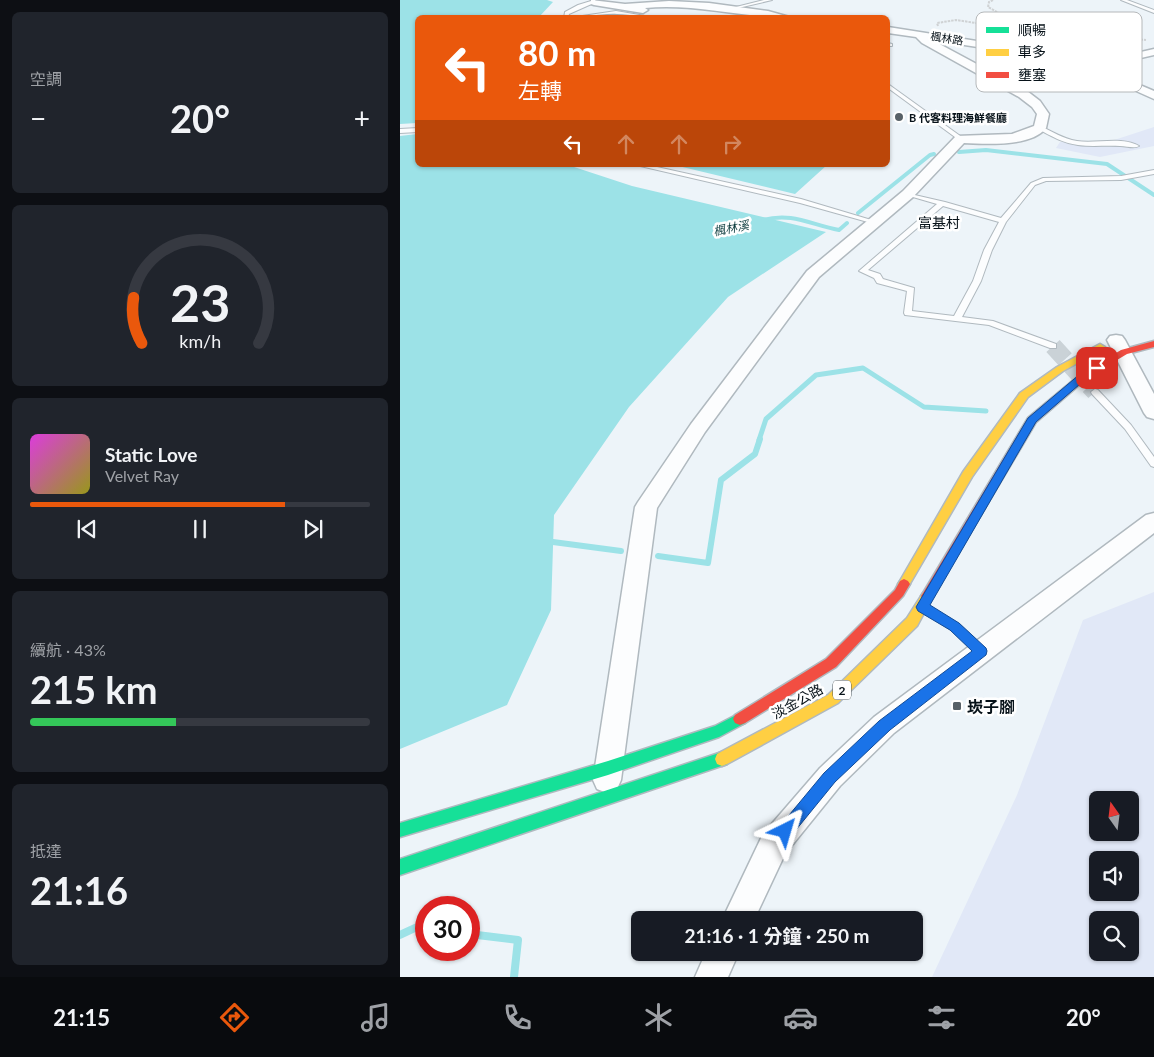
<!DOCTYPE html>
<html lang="zh-TW">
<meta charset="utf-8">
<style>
:root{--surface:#171b24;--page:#20242c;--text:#f1f3f6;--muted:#9ea1a6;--line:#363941;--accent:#ea580c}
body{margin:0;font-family:Lato,"Noto Sans TC",sans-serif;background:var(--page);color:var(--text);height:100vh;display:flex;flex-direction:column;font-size:19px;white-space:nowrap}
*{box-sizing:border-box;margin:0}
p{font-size:16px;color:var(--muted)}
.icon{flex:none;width:28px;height:28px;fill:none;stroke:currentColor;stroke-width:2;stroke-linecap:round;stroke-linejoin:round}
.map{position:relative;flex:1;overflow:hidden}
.details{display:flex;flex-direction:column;gap:12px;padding:12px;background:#0d0f14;width:400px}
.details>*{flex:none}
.top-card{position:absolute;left:15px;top:15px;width:475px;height:152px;border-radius:8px;box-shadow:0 1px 4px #0004;background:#ea580c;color:#fff;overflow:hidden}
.needle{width:32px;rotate:346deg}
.tools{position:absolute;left:689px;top:791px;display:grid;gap:10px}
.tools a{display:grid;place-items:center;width:50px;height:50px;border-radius:8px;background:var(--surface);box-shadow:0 1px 4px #0004;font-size:25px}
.speed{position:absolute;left:15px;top:896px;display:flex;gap:10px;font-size:25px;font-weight:700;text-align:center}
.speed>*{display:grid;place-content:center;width:65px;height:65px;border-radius:50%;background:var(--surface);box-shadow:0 1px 4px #0004;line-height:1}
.speed .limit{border:8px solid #d22;background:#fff;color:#111}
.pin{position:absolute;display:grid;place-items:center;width:42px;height:42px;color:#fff;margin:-21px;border-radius:10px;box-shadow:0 2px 8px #0006}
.me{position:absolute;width:55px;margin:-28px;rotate:40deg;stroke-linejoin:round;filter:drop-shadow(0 0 4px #0008)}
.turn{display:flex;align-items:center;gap:18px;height:105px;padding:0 20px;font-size:22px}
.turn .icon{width:65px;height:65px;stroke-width:2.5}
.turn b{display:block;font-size:35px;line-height:42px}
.lanes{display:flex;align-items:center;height:48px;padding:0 20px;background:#0003;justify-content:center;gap:25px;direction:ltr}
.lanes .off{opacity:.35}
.big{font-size:38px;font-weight:700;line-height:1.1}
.details .tile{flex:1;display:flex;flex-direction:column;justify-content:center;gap:8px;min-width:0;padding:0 18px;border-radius:8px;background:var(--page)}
.details .dial{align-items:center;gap:0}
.dial svg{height:130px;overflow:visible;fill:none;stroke:var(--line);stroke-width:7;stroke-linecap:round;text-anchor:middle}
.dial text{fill:var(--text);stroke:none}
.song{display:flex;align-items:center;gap:15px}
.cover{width:60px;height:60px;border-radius:8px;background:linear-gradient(135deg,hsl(300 70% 55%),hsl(60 70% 35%))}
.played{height:5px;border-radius:2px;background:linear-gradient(90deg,var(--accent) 75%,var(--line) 75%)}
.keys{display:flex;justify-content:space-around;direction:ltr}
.heat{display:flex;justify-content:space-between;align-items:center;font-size:28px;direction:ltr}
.charge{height:8px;border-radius:4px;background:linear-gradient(90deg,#34c759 43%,var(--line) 0)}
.trip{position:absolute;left:231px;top:911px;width:292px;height:50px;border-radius:8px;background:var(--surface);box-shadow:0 1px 4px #0004;font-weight:700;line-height:50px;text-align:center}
.tabs{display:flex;height:80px;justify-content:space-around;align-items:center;background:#090b0e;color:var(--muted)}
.tabs .icon{width:35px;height:35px}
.tabs .active{color:var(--accent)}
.tabs b{font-size:22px;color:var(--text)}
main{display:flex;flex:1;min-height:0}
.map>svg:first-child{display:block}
</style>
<main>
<section class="details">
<div class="tile"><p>空調</p>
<div class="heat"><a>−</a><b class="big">20°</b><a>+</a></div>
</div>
<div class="tile dial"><svg viewBox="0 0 100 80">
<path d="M14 69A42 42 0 1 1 86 69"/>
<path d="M14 69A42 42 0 0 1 9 41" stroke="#ea580c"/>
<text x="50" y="56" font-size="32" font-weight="700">23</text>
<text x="50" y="72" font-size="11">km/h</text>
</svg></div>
<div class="tile">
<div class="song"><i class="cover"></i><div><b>Static Love</b><p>Velvet Ray</p></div></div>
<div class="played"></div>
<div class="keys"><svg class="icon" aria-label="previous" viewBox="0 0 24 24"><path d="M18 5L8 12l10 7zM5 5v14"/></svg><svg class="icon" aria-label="pause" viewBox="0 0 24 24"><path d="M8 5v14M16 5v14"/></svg><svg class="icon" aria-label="next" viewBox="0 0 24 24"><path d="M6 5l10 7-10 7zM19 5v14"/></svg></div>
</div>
<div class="tile"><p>續航 · 43%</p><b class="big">215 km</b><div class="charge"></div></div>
<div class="tile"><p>抵達</p><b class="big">21:16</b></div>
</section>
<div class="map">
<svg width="754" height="977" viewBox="0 0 754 977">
<rect width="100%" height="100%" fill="#edf4f9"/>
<path fill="#e1e8f7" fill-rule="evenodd" d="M754,127V146L700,157L656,148L660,142H708Z
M754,592V977H532L617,795L683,620ZM698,800H730V832H698ZM698,860H730V892H698ZM698,920H730V952H698Z"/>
<path fill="#9ce2e7" d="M0,0H147L153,2L139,17L18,18L17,123L0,124Z
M17,134L18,165H168L232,186L426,232L328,297L229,407L154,515L151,610L107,705L0,749V136Z
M274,165H427L395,194Z"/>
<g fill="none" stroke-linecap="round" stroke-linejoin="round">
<path stroke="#9ce2e7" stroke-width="4" d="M559,152L586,150L707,164L754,195
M458,213L530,155L534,154
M363,220C393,212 411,225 439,230L447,223"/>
<path stroke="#9ce2e7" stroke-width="5" d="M359,440L366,419L416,375L463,368L524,407L586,411"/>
<path stroke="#9ce2e7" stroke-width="6" d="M153,542L221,551
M258,556L308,563L321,480L355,454L360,439"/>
<path stroke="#9ce2e7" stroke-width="8" d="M69,934L118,940L114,977
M0,935L17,927L26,929"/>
<path stroke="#cad2d7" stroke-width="18" stroke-dasharray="18 9" stroke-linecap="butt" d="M653,346L695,392"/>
<g stroke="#b0b9bf" stroke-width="2">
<path id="lane" d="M191,0H195L196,2L169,14L168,18H164L165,12L178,5L191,1Z
M364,0H372L338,8L336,7Z
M721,0H727L754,10V13Z
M216,11L257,18C243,18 231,14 217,14C201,13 185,18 169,18Z
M588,34L592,35L584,45H580Z
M488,43L492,44V46H488Z
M488,84L563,138V140H559L488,88Z
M640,126C652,131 663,139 677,141C696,144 722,136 739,146C734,149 727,146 720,146C706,145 692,147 678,145C663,143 651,136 638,129L637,128Z
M18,128V132L0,133V129Z
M236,165H248L401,199L478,222L475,224L400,203Z
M754,170V174L721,180L646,181L635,185L606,222L592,250L581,281L562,317L593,321L656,344V348H650L589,325L505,315L504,313L507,291L477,283L474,278L459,271L537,204L506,195V193L545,202L601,218L631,183L643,178L721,176ZM543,206L599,222L584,250L573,281L554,316L512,311L514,288L483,279L480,274L468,270Z
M695,389L698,390L731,425L754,457V467L751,466L725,429L692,394L691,392Z
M522,603L559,624L585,648L587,651L585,654L581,656L577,654L551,630L518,610L516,607L518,604Z"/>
</g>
<g stroke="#b0b9bf" stroke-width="3">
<path id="street" d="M191,0L225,4L269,1L309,3L368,11L393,18C343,18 295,3 245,8L248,10L243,13L194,5L191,4Z
M488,27L666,55L732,54L754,49V55L732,60L683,61L754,91V99L669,61L532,40L627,91L640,101L649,114L646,128C631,147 587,144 564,143L513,197L419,277L305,432L257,508L221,780L217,789L207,793L197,789L193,780L235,507L238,502L291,424L407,271L503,191L556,136L612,134L634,126L637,114L632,107L619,97L522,43L516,37L488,33Z
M716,335L722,336L725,340L754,394V419L747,417L744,413L707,340L710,336Z
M754,513V533L494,733L440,786L385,854L354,920H322L363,834L420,768L474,717L746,515Z
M306,952H339L328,977H295Z"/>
</g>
<g stroke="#b0b9bf" stroke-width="3">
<path id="fast" d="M340,713L345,715L347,719L345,723L319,737L208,775L0,837V823L208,761L315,726Z
M322,752L327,754L329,759L327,764L0,875V859Z"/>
</g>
<g stroke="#b0b9bf" stroke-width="3">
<path id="slow" d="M700,344L705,347L703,349L663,371L628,397L572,477L508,587H500L498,584L500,581L563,472L620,393L657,367Z
M527,591L531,593L533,596L517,626L438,703L327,764L322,766L317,764L315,759L317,754L428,695L507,618L523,593Z"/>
</g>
<g stroke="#b0b9bf" stroke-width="3">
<path id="jam" d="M754,341V347L727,354L687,378L636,422L531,599L527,601L523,599L521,596L523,593L628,418L681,374L721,350Z
M504,579L508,581L510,584L503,596L436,667L345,723L340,725L335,723L333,719L335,715L426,659L495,590L500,581Z"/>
</g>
<path stroke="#cfd2d4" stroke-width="2" stroke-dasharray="2.5 1" stroke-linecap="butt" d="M593,0L589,2L588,7L604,16
M538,26L537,23L556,20L576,23L604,17L655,26L686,35L746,40"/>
<use href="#lane" fill="#fcfdfe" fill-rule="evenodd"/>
<use href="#street" fill="#fcfdfe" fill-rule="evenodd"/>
<use href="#fast" fill="#16e098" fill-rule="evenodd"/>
<use href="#slow" fill="#ffcf43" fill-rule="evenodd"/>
<use href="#jam" fill="#f24e42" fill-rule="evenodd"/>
</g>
<path fill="#1a73e8" stroke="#114b97" d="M697,365L701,366V370L687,378L636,422L530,605L559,623L586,648L587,651L586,655L490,730L435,782L391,836L385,838L380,836L377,831L380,826L424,773L479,721L572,651L550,630L518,611L516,607L628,418L680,374Z"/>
<g fill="#586167" stroke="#fff" stroke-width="2">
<circle cx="499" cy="117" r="5"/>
<rect x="552" y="701" width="10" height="10" rx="2.5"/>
</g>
<g text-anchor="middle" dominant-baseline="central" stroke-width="5" stroke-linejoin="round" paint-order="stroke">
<g font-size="11" fill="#071219" stroke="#fff">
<text transform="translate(547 38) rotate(9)">楓林路</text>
</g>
<g font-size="11" font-weight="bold" fill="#071219" stroke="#fff" text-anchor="start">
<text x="509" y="117">B 代客料理海鮮餐廳</text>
</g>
<g font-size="12" font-style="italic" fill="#0f3e40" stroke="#fff">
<text transform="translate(331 228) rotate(-11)">楓林溪</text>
</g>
<rect fill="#fff" stroke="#51595e" stroke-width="1" x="433" y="680.5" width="18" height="19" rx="4"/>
<g font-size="12" font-weight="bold" fill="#071219">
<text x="442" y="690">2</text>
</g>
<g font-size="14" fill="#071219" stroke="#fff">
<text x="539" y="222">富基村</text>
</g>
<g font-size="14" fill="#071219" stroke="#fff">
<text transform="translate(397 701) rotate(-29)">淡金公路</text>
</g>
<g font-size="16" font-weight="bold" fill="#071219" stroke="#fff" text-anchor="start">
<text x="567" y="706">崁子腳</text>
</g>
</g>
<rect x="576" y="12" width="166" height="80" rx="8" fill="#fff" stroke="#b5b8ba" stroke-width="1"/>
<rect x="586" y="27" width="23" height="6" fill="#16e098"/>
<rect x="586" y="49" width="23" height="7" fill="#ffcf43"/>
<rect x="586" y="72" width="23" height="6" fill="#f24e42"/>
<g font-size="14" fill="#071219">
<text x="618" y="35">順暢</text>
<text x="618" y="57">車多</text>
<text x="618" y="80">壅塞</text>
</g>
</svg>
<div class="tools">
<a><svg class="needle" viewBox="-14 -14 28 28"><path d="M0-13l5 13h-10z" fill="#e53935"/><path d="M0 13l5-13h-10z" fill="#9ea1a6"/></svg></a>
<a><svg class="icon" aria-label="sound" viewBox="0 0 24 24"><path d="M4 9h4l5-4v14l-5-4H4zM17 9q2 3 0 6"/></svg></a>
<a><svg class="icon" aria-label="search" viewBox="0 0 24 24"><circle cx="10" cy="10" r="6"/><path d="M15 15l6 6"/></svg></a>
</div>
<div class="speed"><div class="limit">30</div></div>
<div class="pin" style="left:697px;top:368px;background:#d93025"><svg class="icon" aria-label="arrive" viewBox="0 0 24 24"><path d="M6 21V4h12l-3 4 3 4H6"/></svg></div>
<svg class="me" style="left:385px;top:831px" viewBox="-20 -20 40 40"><path d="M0-17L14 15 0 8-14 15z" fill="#1a73e8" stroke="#fff" stroke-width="4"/></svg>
<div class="trip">21:16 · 1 分鐘 · 250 m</div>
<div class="top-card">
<div class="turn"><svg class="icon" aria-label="left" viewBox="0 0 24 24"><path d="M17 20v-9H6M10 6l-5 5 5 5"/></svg><div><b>80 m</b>左轉</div></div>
<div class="lanes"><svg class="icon" aria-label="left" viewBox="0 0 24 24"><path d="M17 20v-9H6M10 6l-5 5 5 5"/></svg><svg class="icon off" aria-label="ahead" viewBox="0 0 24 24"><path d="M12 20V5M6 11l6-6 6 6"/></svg><svg class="icon off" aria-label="ahead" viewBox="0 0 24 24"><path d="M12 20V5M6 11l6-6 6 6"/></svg><svg class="icon off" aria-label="right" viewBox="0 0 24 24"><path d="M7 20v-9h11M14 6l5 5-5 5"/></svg></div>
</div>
</div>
</main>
<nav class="tabs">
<b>21:15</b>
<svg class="icon active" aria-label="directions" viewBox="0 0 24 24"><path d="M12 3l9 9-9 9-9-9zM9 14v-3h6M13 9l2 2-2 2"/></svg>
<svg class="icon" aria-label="music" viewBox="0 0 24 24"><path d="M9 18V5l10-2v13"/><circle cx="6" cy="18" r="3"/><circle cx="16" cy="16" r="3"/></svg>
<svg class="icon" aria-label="phone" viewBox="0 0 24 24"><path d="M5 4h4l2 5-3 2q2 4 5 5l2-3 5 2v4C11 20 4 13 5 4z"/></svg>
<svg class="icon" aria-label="climate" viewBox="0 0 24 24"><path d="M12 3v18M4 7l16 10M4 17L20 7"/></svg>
<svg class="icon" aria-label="car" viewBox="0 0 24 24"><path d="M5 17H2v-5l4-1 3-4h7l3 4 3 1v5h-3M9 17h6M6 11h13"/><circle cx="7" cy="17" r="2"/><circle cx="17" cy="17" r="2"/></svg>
<svg class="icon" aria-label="filters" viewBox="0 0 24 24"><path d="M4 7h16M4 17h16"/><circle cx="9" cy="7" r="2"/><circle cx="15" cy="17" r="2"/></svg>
<b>20°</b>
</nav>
